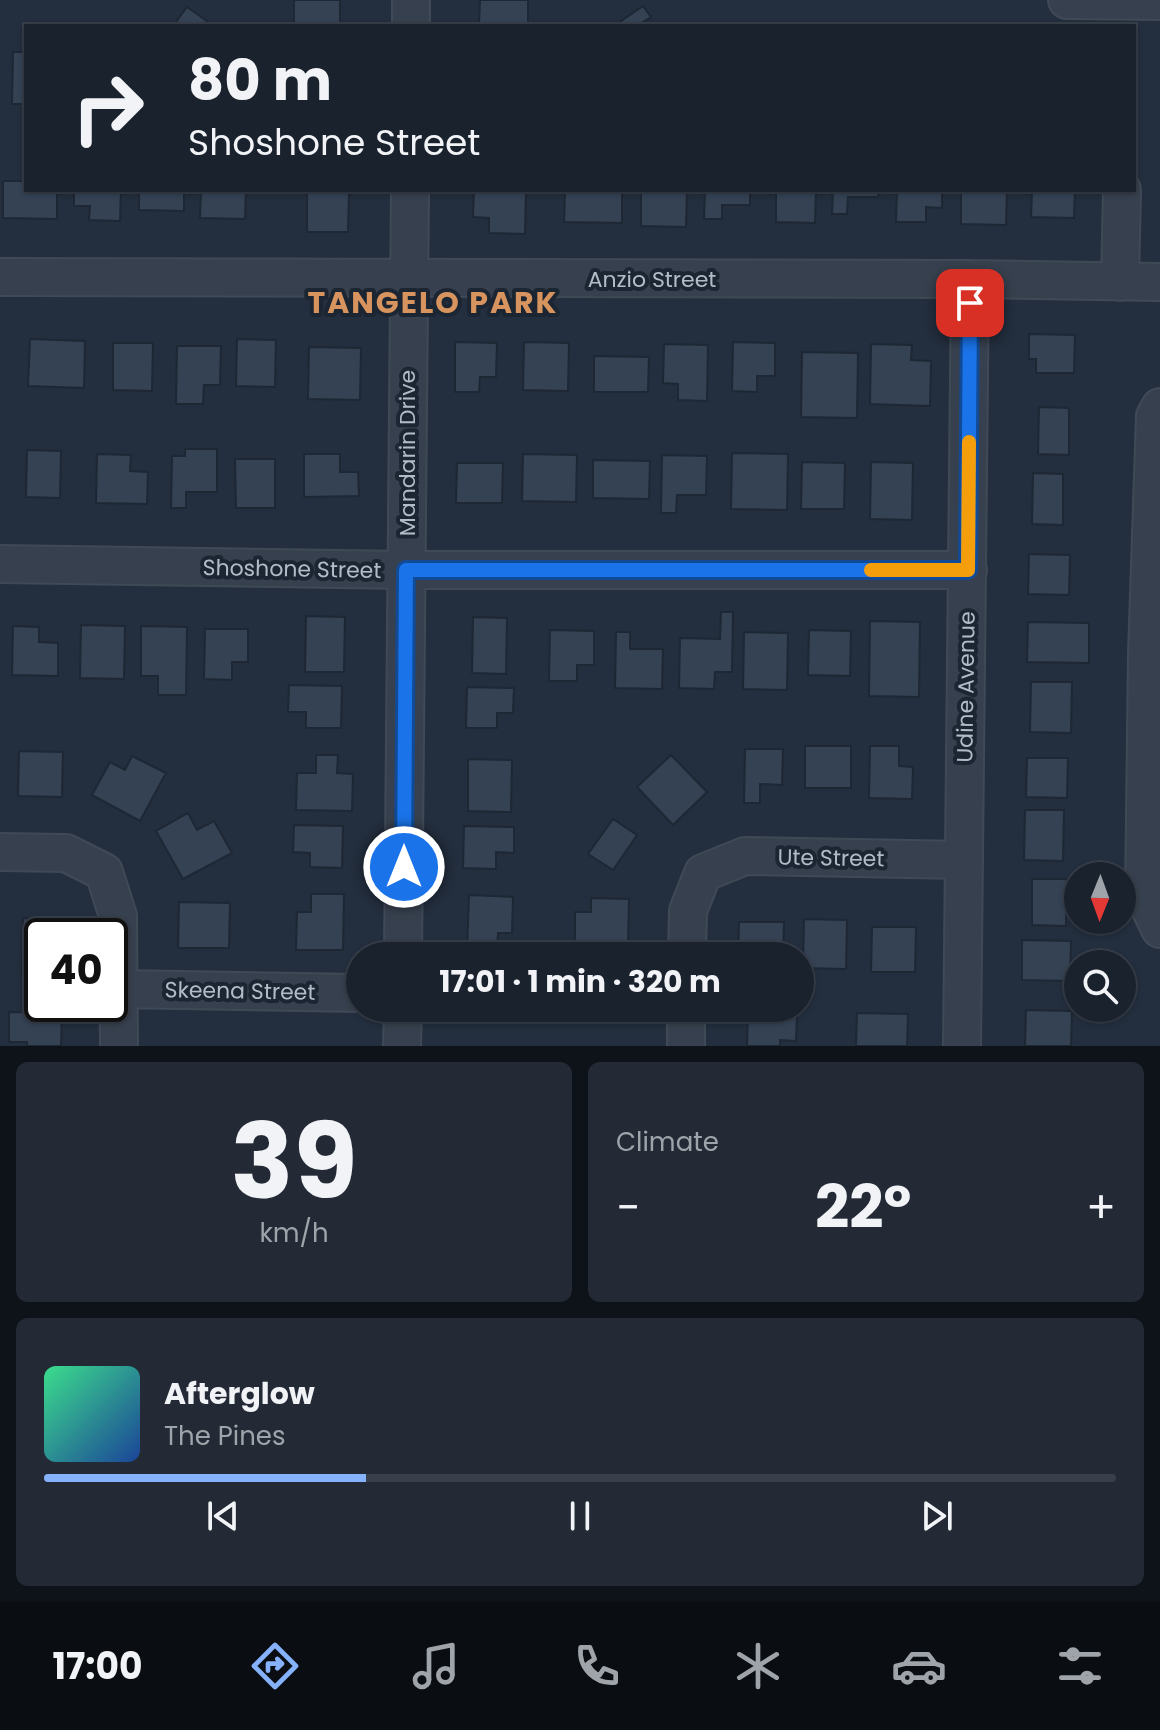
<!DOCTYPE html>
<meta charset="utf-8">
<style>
:root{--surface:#1a222e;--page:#232a36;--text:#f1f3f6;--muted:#9fa4aa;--line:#383f4a;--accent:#85b2fb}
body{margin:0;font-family:Poppins,sans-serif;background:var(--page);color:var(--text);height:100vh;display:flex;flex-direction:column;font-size:30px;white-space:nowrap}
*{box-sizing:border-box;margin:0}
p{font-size:26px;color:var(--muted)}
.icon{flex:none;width:44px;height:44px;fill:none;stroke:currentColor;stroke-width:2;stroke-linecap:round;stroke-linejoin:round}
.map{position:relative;height:1046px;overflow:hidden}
.drawer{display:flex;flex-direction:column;gap:16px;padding:16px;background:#0e1319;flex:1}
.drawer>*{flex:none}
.banner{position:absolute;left:24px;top:24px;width:1112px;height:168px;border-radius:0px;box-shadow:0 2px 6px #0004,0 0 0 2px var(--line);background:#1a222e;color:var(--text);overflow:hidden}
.needle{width:52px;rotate:181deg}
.controls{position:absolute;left:1064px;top:862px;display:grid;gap:16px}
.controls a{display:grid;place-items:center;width:72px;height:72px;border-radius:50%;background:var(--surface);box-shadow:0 2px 6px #0004,0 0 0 2px var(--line);font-size:40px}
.speed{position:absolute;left:24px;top:918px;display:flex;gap:16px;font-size:40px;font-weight:700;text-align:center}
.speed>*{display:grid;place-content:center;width:104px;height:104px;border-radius:50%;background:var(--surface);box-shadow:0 2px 6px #0004,0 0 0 2px var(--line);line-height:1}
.speed .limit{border:4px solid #111;border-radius:12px;background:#fff;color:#111}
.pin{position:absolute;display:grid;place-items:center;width:68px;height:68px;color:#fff;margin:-34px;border-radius:16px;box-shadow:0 4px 12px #0006}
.me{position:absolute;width:88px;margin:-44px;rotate:0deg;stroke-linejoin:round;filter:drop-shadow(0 0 6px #0008)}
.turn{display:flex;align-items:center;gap:28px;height:168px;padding:0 32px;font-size:36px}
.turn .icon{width:104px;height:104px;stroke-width:2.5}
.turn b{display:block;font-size:56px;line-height:68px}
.big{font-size:60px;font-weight:700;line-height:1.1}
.drawer .tile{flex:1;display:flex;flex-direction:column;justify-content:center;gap:12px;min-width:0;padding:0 28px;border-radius:12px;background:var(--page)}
.drawer .dial{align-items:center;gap:0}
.dial b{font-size:104px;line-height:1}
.song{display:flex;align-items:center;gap:24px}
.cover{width:96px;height:96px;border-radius:12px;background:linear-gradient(135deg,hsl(150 70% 55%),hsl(220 70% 35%))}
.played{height:8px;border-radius:4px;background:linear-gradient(90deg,var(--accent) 30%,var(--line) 30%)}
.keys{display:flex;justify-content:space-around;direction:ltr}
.heat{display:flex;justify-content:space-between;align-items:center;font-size:44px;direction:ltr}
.drawer .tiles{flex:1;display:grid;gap:16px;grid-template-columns:1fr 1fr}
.tile:last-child{grid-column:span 2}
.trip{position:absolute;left:346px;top:942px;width:468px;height:80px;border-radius:40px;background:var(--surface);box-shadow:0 2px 6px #0004,0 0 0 2px var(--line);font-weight:700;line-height:80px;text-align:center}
.tabs{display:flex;height:128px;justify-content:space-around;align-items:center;background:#0a0e12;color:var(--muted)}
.tabs .icon{width:56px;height:56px}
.tabs .current{color:var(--accent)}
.tabs b{font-size:36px;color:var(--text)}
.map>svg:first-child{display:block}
</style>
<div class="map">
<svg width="1160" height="1046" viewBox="0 0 1160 1046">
<rect width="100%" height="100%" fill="#232e3e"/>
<path fill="#344254" stroke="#1e2734" stroke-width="2" d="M294,0H340V26H294Z
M480,0H528V26L479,24Z
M643,6L651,17L637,26H614Z
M187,7L214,26H173Z
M13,52H26V104H12Z
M23,163H26V190H57V219L3,218V181H23Z
M74,190H121L120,221L89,220L90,206H74Z
M139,190H184V211L139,210Z
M201,190H246L245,219L200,218Z
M474,190H526L525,234L489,233V218L473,217Z
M565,190H622V223L564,222Z
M641,190H687L686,227L641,226Z
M705,190H750V205H722V219H704Z
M776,190H816L815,223L776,222Z
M833,190H879L878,197H848L847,214H832Z
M897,190H942V208L926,207V222H896Z
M961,190H1007L1006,225L961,224Z
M1032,190H1075L1074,218L1031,217Z
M307,193H349L348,232H307Z
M1029,334L1075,335L1074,373H1036V359H1029Z
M30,339L85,341L84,388L28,386Z
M237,339L276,340L275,387L236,386Z
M455,342L497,343L496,377H480L479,392H455Z
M524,342L569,343L568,391L523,390Z
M733,342L775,343V376H757V392L732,391Z
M113,343H153L152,391L113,390Z
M664,344L708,345L707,401L678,400V384L663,383Z
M871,344L912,345L911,360L931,361L930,406L870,404Z
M177,346H221L220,385H204L203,404H176Z
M309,347L361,348L360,400L308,399Z
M802,352L858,353L857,418L801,417Z
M594,356L649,357L648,392H594Z
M1039,407L1069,408V455L1038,454Z
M185,449H217V492H186V508H171L172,456H185Z
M27,450L61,451L60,498L26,497Z
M732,453L788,454L787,510L731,509Z
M97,454L131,455L130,471L148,472L147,504L96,503Z
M304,454H340V472H358L359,496L304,497Z
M523,454L577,455L576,502L522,501Z
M662,455L707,456L706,495H677L676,513H661Z
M235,459H275V508H236Z
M593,460L650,461L649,499L593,498Z
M802,462L845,463L844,509H801Z
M871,462L913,463L912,520L870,519Z
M457,463H503L502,503H456Z
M1033,473L1063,474V525L1032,524Z
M1029,554L1070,555L1069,595L1028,594Z
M721,612H733L732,672H715L714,689L679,688L680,638L720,639Z
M306,616L345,617L344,672H305Z
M473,617L507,618L506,674L472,673Z
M870,621L920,622L919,697L869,696Z
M1028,622L1089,623V663L1027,662Z
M81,625L125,626L124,679L80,678Z
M13,626L39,627V642L58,643V676L12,675Z
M141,626L187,627L186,695H158V676H141Z
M205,629H248V662H232V680L204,679Z
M550,630L594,631V665H577V681H549Z
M809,630L851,631L850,676L808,675Z
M616,632H630V649H663L662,689L615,688Z
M744,632L788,633L787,690L743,689Z
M1031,682H1072L1071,733L1030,732Z
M289,685L342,686L341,728H306V712H288Z
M467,687L514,688L513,713H497V728H466Z
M805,746H851V788H805Z
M870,746H899V766L913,767L912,799L869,798Z
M745,749H783L782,785L760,784V803H744Z
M19,751L63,752L62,797L18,796Z
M316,755H338L337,773L353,774L352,811L296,810L297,773H316Z
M671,755L707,792L673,825L637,787Z
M132,756L166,773L140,821L92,795L110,762L125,770Z
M1027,758H1068L1067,798L1026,797Z
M468,759L512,760L511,812L468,811Z
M1025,810H1064L1063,861L1024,860Z
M188,813L197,830L214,821L232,853L183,879L156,831Z
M613,819L637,835L613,870L588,854Z
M294,825L343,826L342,868L310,867V853L293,852Z
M464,826L514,827V853L496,852V869L463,868Z
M1032,879H1067L1066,926L1032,925Z
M311,894H344L343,950H296L297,912H311Z
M469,895L513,897L512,933H498L497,952L467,951Z
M591,898L629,899L628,944H575V912H591Z
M179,902L230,903L229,948H178Z
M23,918L67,919V936H42V977H22Z
M804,919L847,920L846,969L803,968Z
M739,922H784L783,956H738Z
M872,927H916L915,972H871Z
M1022,940L1071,941L1070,981L1022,980Z
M1026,1010L1072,1011L1071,1046H1025Z
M9,1012L62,1013L61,1046H27V1042H9Z
M748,1013L797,1014L796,1041L780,1040V1046H747Z
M857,1013L908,1014L907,1046H856Z"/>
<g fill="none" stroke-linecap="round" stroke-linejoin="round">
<g stroke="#404956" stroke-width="40">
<path id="minor" d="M1067,0L1160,1
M411,26V0
M0,277L970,279L1160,282
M1120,282L1122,190
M1160,407L1155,416L1147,654L1144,896L1160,929
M0,564L406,570H968
M0,852L66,853L104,872L118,916L119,1046
M403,956L410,190
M687,956L688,911L703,873L745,856L963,860
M120,989L360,993
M402,1046L403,1008
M686,1046V1008
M962,1046L970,279"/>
</g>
<use href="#minor" stroke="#37404e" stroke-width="36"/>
</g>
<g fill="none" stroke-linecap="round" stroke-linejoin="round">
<g stroke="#114b97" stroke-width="20">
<path id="route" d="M404,867L406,570H968L970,303"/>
</g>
<use href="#route" stroke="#1a73e8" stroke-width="14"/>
<path stroke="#f59e0b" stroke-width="14" d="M871,570H968L969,442"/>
</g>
<g text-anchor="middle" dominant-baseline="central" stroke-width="8" stroke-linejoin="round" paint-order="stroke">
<g font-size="22" fill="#b2bbc9" stroke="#1c2532">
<text x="652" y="279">Anzio Street</text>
<text transform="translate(407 453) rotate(-90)">Mandarin Drive</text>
<text transform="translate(292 569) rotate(1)">Shoshone Street</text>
<text transform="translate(966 687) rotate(-89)">Udine Avenue</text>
<text transform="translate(831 858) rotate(1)">Ute Street</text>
<text transform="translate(240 991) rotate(1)">Skeena Street</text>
</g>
<g font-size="30" font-weight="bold" letter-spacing="2" fill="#d8945e" stroke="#1c2532">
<text x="433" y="302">TANGELO PARK</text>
</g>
</g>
</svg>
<div class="controls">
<a><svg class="needle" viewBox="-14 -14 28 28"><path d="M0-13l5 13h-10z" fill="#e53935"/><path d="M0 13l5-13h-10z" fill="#9fa4aa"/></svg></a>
<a><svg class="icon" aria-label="search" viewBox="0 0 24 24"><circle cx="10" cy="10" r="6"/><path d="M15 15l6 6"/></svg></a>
</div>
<div class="speed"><div class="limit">40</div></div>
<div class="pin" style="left:970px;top:303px;background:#d93025"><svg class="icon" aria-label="arrive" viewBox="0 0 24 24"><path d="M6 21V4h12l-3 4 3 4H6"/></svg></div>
<svg class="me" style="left:404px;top:867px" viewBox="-20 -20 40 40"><circle r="17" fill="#1a73e8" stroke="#fff" stroke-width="3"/><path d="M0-11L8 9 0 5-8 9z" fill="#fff"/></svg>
<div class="trip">17:01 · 1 min · 320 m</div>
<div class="banner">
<div class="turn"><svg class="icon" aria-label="right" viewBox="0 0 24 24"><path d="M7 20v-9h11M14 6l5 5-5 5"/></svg><div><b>80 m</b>Shoshone Street</div></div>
</div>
</div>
<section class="drawer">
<div class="tiles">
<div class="tile dial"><b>39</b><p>km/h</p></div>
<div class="tile"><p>Climate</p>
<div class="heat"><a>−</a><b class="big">22°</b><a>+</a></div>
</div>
<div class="tile">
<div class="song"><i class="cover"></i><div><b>Afterglow</b><p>The Pines</p></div></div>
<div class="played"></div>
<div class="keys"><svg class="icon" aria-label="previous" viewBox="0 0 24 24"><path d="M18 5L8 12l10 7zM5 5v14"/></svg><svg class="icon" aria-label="pause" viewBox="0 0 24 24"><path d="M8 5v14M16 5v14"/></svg><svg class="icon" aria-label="next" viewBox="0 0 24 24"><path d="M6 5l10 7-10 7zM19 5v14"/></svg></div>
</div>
</div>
</section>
<nav class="tabs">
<b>17:00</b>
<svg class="icon current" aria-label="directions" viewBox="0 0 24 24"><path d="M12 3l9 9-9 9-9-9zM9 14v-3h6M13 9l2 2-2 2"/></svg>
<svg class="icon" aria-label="music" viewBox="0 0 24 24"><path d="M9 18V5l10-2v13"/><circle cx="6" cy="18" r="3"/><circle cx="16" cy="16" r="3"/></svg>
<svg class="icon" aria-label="phone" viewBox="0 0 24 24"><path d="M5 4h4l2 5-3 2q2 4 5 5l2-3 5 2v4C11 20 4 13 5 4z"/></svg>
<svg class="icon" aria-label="climate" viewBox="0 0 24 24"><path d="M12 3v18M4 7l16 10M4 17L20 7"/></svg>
<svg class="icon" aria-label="car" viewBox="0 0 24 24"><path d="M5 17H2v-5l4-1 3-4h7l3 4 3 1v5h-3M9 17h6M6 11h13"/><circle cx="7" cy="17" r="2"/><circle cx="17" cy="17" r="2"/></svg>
<svg class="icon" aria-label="filters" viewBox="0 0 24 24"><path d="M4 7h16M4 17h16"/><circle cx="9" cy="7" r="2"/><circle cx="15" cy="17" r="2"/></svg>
</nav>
